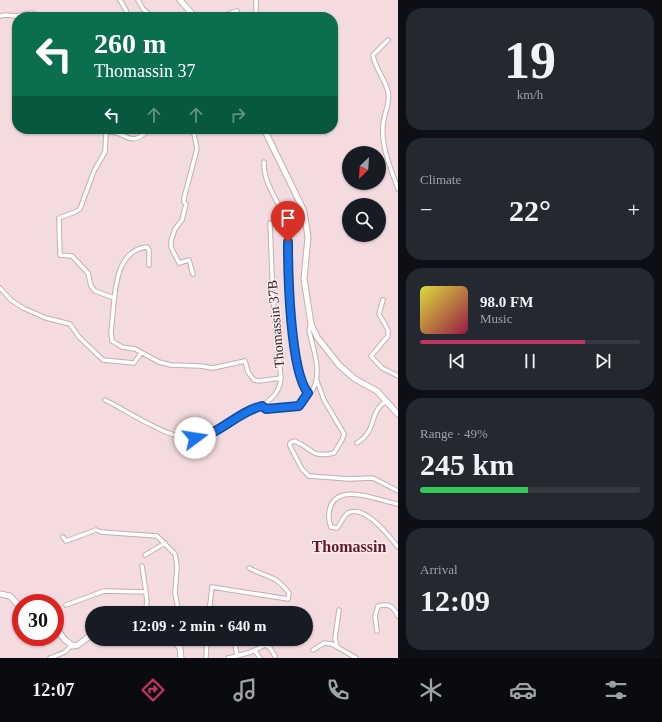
<!DOCTYPE html>
<meta charset="utf-8">
<style>
:root{--surface:#171b24;--page:#242831;--text:#f1f3f6;--muted:#9ea1a6;--line:#363941;--accent:#c13360}
body{margin:0;font-family:"Times New Roman",serif;background:var(--page);color:var(--text);height:100vh;display:flex;flex-direction:column;font-size:15px;white-space:nowrap}
*{box-sizing:border-box;margin:0}
p{font-size:13px;color:var(--muted)}
.icon{flex:none;width:22px;height:22px;fill:none;stroke:currentColor;stroke-width:2;stroke-linecap:round;stroke-linejoin:round}
.map{position:relative;flex:1;overflow:hidden}
.drawer{display:flex;flex-direction:column;gap:8px;padding:8px;background:#0d0f14;width:264px}
.drawer>*{flex:none}
.top-card{position:absolute;left:12px;top:12px;width:326px;height:122px;border-radius:16px;box-shadow:0 1px 3px #0004;background:#0b6e4f;color:#fff;overflow:hidden}
.needle{width:26px;rotate:205deg}
.tools{position:absolute;left:342px;top:146px;display:grid;gap:8px}
.tools a{display:grid;place-items:center;width:44px;height:44px;border-radius:50%;background:var(--surface);box-shadow:0 1px 3px #0004;font-size:20px}
.speed{position:absolute;left:12px;top:594px;display:flex;gap:8px;font-size:20px;font-weight:700;text-align:center}
.speed>*{display:grid;place-content:center;width:52px;height:52px;border-radius:50%;background:var(--surface);box-shadow:0 1px 3px #0004;line-height:1}
.speed .limit{border:6px solid #d22;background:#fff;color:#111}
.pin{position:absolute;display:grid;place-items:center;width:34px;height:34px;color:#fff;margin:-41px -17px;border-radius:50% 50% 50% 0;rotate:-45deg;box-shadow:0 0 4px #0007}
.pin .icon{rotate:45deg}
.me{position:absolute;width:44px;margin:-22px;rotate:76deg;stroke-linejoin:round;filter:drop-shadow(0 0 3px #0008)}
.turn{display:flex;align-items:center;gap:14px;height:84px;padding:0 16px;font-size:18px}
.turn .icon{width:52px;height:52px;stroke-width:2.5}
.turn b{display:block;font-size:28px;line-height:34px}
.lanes{display:flex;align-items:center;height:38px;padding:0 16px;background:#0003;justify-content:center;gap:20px;direction:ltr}
.lanes .off{opacity:.35}
.big{font-size:30px;font-weight:700;line-height:1.1}
.drawer .widget{flex:1;display:flex;flex-direction:column;justify-content:center;gap:6px;min-width:0;padding:0 14px;border-radius:16px;background:var(--page)}
.drawer .dial{align-items:center;gap:0}
.dial b{font-size:52px;line-height:1}
.song{display:flex;align-items:center;gap:12px}
.cover{width:48px;height:48px;border-radius:6px;background:linear-gradient(135deg,hsl(60 70% 55%),hsl(340 70% 35%))}
.played{height:4px;border-radius:2px;background:linear-gradient(90deg,var(--accent) 75%,var(--line) 75%)}
.keys{display:flex;justify-content:space-around;direction:ltr}
.heat{display:flex;justify-content:space-between;align-items:center;font-size:22px;direction:ltr}
.charge{height:6px;border-radius:3px;background:linear-gradient(90deg,#34c759 49%,var(--line) 0)}
.trip{position:absolute;left:85px;top:606px;width:228px;height:40px;border-radius:20px;background:var(--surface);box-shadow:0 1px 3px #0004;font-weight:700;line-height:40px;text-align:center}
.menu{display:flex;height:64px;justify-content:space-around;align-items:center;background:#090b0e;color:var(--muted)}
.menu .icon{width:28px;height:28px}
.menu .selected{color:var(--accent)}
.menu b{font-size:18px;color:var(--text)}
main{display:flex;flex:1;min-height:0}
.map>svg:first-child{display:block}
</style>
<main>
<div class="map">
<svg width="398" height="658" viewBox="0 0 398 658">
<rect width="100%" height="100%" fill="#f3dbdf"/>
<g fill="none" stroke-linecap="round" stroke-linejoin="round">
<g stroke="#c5aeb1" stroke-width="5.5">
<path id="street" d="M120,0L126,10V17
M138,0L143,9L153,17
M0,16L5,15L16,16L32,13L41,17
M219,17L237,11
M256,17V0
M388,40L373,55C375,69 385,78 388,92C391,103 383,115 383,126C381,147 391,169 398,189
M264,162C263,187 283,204 287,227C290,239 288,252 288,264C288,290 293,375 308,393
M270,223L273,299L281,378
M149,265V250L147,247C111,250 115,305 111,332L112,341L122,347L135,349L159,362L171,365L200,366L213,368L245,361L248,372L254,380L259,381L281,378C280,391 273,398 262,406
M193,274L189,260L179,263L171,247V241L175,229L182,220L186,204L184,202V198L197,149L193,129
M0,288L11,300L23,308L46,318L70,324L79,337L103,360L134,363L141,353
M114,298L95,291L91,286L88,273L72,256L60,255L59,218L75,212L80,209L94,171L105,152L106,132C126,129 129,151 149,129
M383,300L379,314L388,330V336L371,356L382,368L398,376
M317,381L324,400L344,434L342,440L334,453C309,459 313,447 294,441L290,443V446L302,469L309,476L349,479L373,478L398,491
M105,400C133,413 181,451 212,434C215,432 218,428 221,426C234,418 247,409 262,406L266,409L299,406L308,393L312,391C323,373 313,349 309,330L311,324
M357,443C379,429 367,414 386,401
M398,504C379,501 342,483 331,505C328,513 328,520 331,527L337,528C341,524 343,516 348,513C365,504 389,536 398,547
M63,537L66,541L96,530L101,532L157,536L175,554L177,566L175,593L179,613
M145,555L165,543
M142,566L146,592
M66,605L104,591L146,592L147,602L145,613
M209,613L212,587L288,599L289,593C276,575 266,577 249,568
M276,613L283,612
M377,631L375,616L378,606C389,603 393,606 398,616
M337,646L335,638L339,610
M313,650L324,643L332,644L356,658
M255,651L260,658
M237,656L251,652L265,645L270,648L275,656
M50,658L65,652L71,646
M206,658L207,639
M228,658L237,656L235,644L237,639"/>
</g>
<g stroke="#c5aeb1" stroke-width="7">
<path id="secondary" d="M180,0L195,17
M264,129L304,211L308,237L304,279L311,324L317,337L339,365L355,379L377,391L398,414
M0,594L10,596L21,608
M55,627L65,640L73,646L78,645L92,634
M159,639L176,643L180,648L181,658"/>
</g>
<use href="#street" stroke="#fff" stroke-width="3.5"/>
<use href="#secondary" stroke="#fff" stroke-width="5"/>
</g>
<g fill="none" stroke-linecap="round" stroke-linejoin="round">
<g stroke="#114b97" stroke-width="10">
<path id="route" d="M195,438C218,436 237,412 262,406L266,409L299,406L308,393C290,371 288,273 288,242"/>
</g>
<use href="#route" stroke="#1a73e8" stroke-width="7"/>
</g>
<g text-anchor="middle" dominant-baseline="central" stroke-width="3" stroke-linejoin="round" paint-order="stroke">
<g font-size="14" fill="#32292b" stroke="#fdeaed">
<text transform="translate(276 324) rotate(-95)">Thomassin 37B</text>
</g>
<g font-size="16" font-weight="bold" fill="#5f1b2e" stroke="#fdeaed">
<text x="349" y="546">Thomassin</text>
</g>
</g>
</svg>
<div class="tools">
<a><svg class="needle" viewBox="-14 -14 28 28"><path d="M0-13l5 13h-10z" fill="#e53935"/><path d="M0 13l5-13h-10z" fill="#9ea1a6"/></svg></a>
<a><svg class="icon" aria-label="search" viewBox="0 0 24 24"><circle cx="10" cy="10" r="6"/><path d="M15 15l6 6"/></svg></a>
</div>
<div class="speed"><div class="limit">30</div></div>
<div class="pin" style="left:288px;top:242px;background:#d93025"><svg class="icon" aria-label="arrive" viewBox="0 0 24 24"><path d="M6 21V4h12l-3 4 3 4H6"/></svg></div>
<svg class="me" style="left:195px;top:438px" viewBox="-20 -20 40 40"><circle r="19" fill="#fff"/><path d="M0-13L10 11 0 6-10 11z" fill="#1a73e8"/></svg>
<div class="trip">12:09 · 2 min · 640 m</div>
<div class="top-card">
<div class="turn"><svg class="icon" aria-label="left" viewBox="0 0 24 24"><path d="M17 20v-9H6M10 6l-5 5 5 5"/></svg><div><b>260 m</b>Thomassin 37</div></div>
<div class="lanes"><svg class="icon" aria-label="left" viewBox="0 0 24 24"><path d="M17 20v-9H6M10 6l-5 5 5 5"/></svg><svg class="icon off" aria-label="ahead" viewBox="0 0 24 24"><path d="M12 20V5M6 11l6-6 6 6"/></svg><svg class="icon off" aria-label="ahead" viewBox="0 0 24 24"><path d="M12 20V5M6 11l6-6 6 6"/></svg><svg class="icon off" aria-label="right" viewBox="0 0 24 24"><path d="M7 20v-9h11M14 6l5 5-5 5"/></svg></div>
</div>
</div>
<section class="drawer">
<div class="widget dial"><b>19</b><p>km/h</p></div>
<div class="widget"><p>Climate</p>
<div class="heat"><a>−</a><b class="big">22°</b><a>+</a></div>
</div>
<div class="widget">
<div class="song"><i class="cover"></i><div><b>98.0 FM</b><p>Music</p></div></div>
<div class="played"></div>
<div class="keys"><svg class="icon" aria-label="previous" viewBox="0 0 24 24"><path d="M18 5L8 12l10 7zM5 5v14"/></svg><svg class="icon" aria-label="pause" viewBox="0 0 24 24"><path d="M8 5v14M16 5v14"/></svg><svg class="icon" aria-label="next" viewBox="0 0 24 24"><path d="M6 5l10 7-10 7zM19 5v14"/></svg></div>
</div>
<div class="widget"><p>Range · 49%</p><b class="big">245 km</b><div class="charge"></div></div>
<div class="widget"><p>Arrival</p><b class="big">12:09</b></div>
</section>
</main>
<nav class="menu">
<b>12:07</b>
<svg class="icon selected" aria-label="directions" viewBox="0 0 24 24"><path d="M12 3l9 9-9 9-9-9zM9 14v-3h6M13 9l2 2-2 2"/></svg>
<svg class="icon" aria-label="music" viewBox="0 0 24 24"><path d="M9 18V5l10-2v13"/><circle cx="6" cy="18" r="3"/><circle cx="16" cy="16" r="3"/></svg>
<svg class="icon" aria-label="phone" viewBox="0 0 24 24"><path d="M5 4h4l2 5-3 2q2 4 5 5l2-3 5 2v4C11 20 4 13 5 4z"/></svg>
<svg class="icon" aria-label="climate" viewBox="0 0 24 24"><path d="M12 3v18M4 7l16 10M4 17L20 7"/></svg>
<svg class="icon" aria-label="car" viewBox="0 0 24 24"><path d="M5 17H2v-5l4-1 3-4h7l3 4 3 1v5h-3M9 17h6M6 11h13"/><circle cx="7" cy="17" r="2"/><circle cx="17" cy="17" r="2"/></svg>
<svg class="icon" aria-label="filters" viewBox="0 0 24 24"><path d="M4 7h16M4 17h16"/><circle cx="9" cy="7" r="2"/><circle cx="15" cy="17" r="2"/></svg>
</nav>
